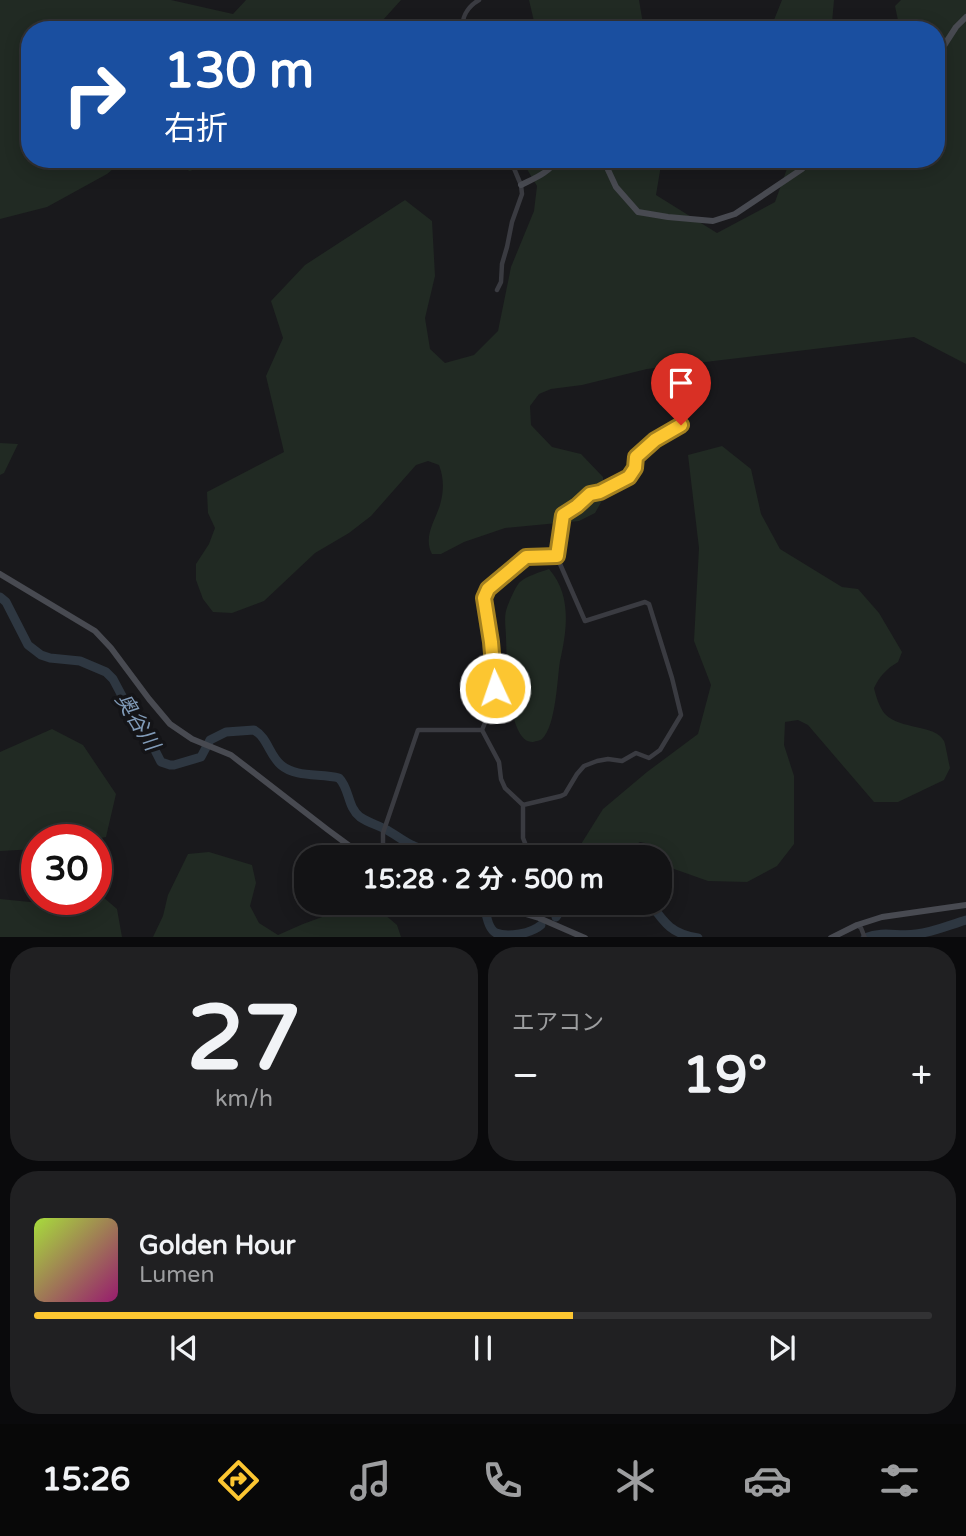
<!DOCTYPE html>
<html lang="ja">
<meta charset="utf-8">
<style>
:root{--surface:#131315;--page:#202022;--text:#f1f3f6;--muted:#9d9ea0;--line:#323234;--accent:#fcc631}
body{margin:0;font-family:"Varela Round","Noto Sans JP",sans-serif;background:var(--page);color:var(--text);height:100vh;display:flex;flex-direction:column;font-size:26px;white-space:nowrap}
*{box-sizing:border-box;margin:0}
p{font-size:23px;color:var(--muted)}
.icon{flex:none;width:38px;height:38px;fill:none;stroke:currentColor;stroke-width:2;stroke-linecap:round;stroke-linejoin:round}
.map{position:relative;height:937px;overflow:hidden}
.side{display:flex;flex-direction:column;gap:10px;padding:10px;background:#0a0a0c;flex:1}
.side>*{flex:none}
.guide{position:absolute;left:21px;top:21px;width:924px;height:147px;border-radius:28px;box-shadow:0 4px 18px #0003,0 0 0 2px var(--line);background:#1a4fa0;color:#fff;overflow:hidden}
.speed{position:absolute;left:21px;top:824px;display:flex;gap:14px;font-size:35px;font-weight:700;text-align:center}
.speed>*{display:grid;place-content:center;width:91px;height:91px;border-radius:50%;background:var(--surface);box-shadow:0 4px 18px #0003,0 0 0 2px var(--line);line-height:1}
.speed .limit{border:10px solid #d22;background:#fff;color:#111}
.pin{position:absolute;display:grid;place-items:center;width:60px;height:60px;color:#fff;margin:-72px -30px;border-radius:50% 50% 50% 0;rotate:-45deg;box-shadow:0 0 7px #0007}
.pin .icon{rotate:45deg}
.me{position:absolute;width:77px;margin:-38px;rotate:357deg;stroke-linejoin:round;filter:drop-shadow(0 0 5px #0008)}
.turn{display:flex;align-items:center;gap:24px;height:147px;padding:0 28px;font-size:32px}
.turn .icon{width:91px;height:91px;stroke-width:2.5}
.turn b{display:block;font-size:49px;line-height:60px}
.big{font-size:52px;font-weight:700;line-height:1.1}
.side .widget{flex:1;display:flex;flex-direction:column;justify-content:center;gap:10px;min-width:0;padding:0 24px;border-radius:28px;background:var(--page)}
.side .dial{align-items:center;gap:0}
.dial b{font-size:91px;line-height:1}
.song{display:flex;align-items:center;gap:21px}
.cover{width:84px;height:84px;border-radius:10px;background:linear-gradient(135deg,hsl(80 70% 55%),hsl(320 70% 35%))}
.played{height:7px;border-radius:4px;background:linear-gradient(90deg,var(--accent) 60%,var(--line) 60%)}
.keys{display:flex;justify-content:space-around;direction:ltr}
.heat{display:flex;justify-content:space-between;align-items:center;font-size:38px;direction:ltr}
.side .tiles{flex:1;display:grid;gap:10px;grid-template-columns:1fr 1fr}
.widget:last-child{grid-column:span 2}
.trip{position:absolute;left:294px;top:845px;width:378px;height:70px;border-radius:28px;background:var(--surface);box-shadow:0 4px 18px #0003,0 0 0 2px var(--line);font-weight:700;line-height:70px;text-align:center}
.dock{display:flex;height:112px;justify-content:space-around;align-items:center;background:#080808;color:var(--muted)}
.dock .icon{width:49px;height:49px}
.dock .active{color:var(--accent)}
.dock b{font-size:32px;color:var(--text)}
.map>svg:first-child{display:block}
</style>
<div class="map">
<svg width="966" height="938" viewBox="0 0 966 938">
<rect width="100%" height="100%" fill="#19191c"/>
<path fill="#212a23" d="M0,0H171L233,14L246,0H401L374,30H30V159H125L107,174L47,207L0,219Z
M529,0H639L644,30H536Z
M782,0H834L832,23L833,30H772V25Z
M901,0H966V364L914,337L647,369L582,385L551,389L539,394L530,406L531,425L552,447L581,454L603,477V499L595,513L579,521L505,528L464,542L441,554H432C423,537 435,521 440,505C444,491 444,478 439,465L428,461L416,465L371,516L349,533L315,553L264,601L232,613L213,612L203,599L196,580V564L209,544L215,528L208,513L207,492L284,452L266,376L283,338L271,301L305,265L405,200L432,221L435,276L425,318L430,349L445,363L474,355L498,331L511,267L534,211L537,186L521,159H662L656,195L717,233L775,202L789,163V159H936V67L942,61L936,65V30H900L895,6Z
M162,159H217L190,171Z
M0,443L18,444L4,473L0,475Z
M722,446L751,469L761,514L780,549L842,587L858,589L879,613L902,652L898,662C886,669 880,676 874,688C876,696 879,707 885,714C900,730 935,724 944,741C945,742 949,764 950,768L944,780L898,802H874L808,725L798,720L785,722L784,745L794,776V844L777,866L747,882L708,881L660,864V858L657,857L650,844L640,842L618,857H573L603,809L647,772L698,734L711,685L694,641L699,548L688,455Z
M549,569C572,595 567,630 560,661C557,680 556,726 542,739C541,740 534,742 532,742C506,741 507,656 506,638C506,630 504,619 506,611C507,606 516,585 520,582C527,576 540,572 549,569Z
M52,729L83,745L116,794L106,837L91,840H37V849L0,851V752Z
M209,852L252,865L256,883L250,906L259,923L278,935L303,924L344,909L377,908L397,925L401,937H153L163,916L168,895L188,854Z
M96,891L117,909L122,937H0V899L40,903L51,900H96Z"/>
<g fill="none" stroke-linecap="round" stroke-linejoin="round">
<path stroke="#2e3741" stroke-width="9" d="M0,597L6,602L28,645L41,655L50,658L80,661L106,672L113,679L129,709L141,723L161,762L170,765H174L201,757L210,740L226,732L254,730C268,738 269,755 281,765C296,778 321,773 339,778C350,789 347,807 360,817C367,822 377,825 385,829C395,834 404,842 414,846C430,853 440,842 455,858
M650,903C665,924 672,934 698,938
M485,907C486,915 488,929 496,933C508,938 532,933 541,925
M556,917L566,903
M865,938C885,930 897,937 916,934C934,932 949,925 966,920"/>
<path stroke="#3a3b41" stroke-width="4.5" d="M462,30C462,16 467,7 479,0
M497,290L501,282L502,264L507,247L512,222L522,194L521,185L510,159
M482,730L491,708L495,688L491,642L484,598L488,589L526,557L557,556
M482,730L499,762L501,779L505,788L523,805V838L531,858
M523,805L561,796L565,794L577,774L584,766L597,761L608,759L622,761L636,753L649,758L660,750L681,715L672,678L649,604L645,602L585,621L557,557L563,515L577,506L590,494L600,492L629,477L635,468L636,457L655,441L681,425
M386,858L383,848V833L418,730H482
M528,914V903
M857,925L861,928L865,938"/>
<path stroke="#484a51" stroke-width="6" d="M936,58L956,27L966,17
M603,159L616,187L638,212L668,217L713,221L735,214L802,169L811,159
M521,185C535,178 549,173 557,159
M0,574L95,631L111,648L149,699L170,724L192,739L231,755L328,830L355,850L368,858
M490,903L539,918L585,938
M831,938L857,925L882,917L966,905"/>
</g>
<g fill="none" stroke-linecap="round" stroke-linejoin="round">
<g stroke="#a48120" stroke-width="18">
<path id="route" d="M495,688L491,642L484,598L488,589L526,557L557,556L563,515L577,506L590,494L600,492L629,477L635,468L636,457L655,440L681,425"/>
</g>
<use href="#route" stroke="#fcc631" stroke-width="12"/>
</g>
<g text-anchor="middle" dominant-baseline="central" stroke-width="7" stroke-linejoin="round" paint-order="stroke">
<g font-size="21" font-style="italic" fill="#819bb8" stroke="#141417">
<text transform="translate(137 722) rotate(58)">奥谷川</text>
</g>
</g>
</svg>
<div class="speed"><div class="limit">30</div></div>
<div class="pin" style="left:681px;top:425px;background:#d93025"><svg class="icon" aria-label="arrive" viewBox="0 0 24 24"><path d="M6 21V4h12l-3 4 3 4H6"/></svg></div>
<svg class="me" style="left:495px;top:688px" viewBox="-20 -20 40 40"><circle r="17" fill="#fcc631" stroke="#fff" stroke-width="3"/><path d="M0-11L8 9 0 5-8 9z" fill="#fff"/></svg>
<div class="trip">15:28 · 2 分 · 500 m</div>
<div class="guide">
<div class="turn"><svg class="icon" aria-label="right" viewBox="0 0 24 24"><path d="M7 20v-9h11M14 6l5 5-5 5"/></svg><div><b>130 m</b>右折</div></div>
</div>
</div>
<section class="side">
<div class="tiles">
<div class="widget dial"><b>27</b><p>km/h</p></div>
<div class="widget"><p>エアコン</p>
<div class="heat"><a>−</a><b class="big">19°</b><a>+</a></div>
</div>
<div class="widget">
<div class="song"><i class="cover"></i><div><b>Golden Hour</b><p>Lumen</p></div></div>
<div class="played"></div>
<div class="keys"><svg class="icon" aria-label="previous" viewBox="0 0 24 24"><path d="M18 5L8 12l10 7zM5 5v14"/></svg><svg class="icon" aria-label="pause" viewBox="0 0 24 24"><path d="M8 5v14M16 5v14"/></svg><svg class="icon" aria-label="next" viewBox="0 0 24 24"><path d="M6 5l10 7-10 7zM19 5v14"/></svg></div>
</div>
</div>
</section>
<nav class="dock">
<b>15:26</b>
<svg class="icon active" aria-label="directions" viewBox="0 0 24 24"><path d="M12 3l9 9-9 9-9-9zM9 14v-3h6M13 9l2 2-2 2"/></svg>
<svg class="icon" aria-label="music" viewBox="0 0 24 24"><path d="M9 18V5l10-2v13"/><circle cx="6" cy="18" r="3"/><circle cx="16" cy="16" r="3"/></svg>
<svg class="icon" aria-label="phone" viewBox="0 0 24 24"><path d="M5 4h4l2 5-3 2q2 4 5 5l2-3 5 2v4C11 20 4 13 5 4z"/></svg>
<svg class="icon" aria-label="climate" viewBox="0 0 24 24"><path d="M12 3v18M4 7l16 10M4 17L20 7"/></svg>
<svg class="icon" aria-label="car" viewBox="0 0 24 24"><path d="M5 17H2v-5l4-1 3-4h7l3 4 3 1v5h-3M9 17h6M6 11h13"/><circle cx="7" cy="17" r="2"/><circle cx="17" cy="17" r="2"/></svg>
<svg class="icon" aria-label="filters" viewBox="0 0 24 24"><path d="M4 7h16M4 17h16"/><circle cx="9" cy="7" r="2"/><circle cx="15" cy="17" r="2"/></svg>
</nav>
